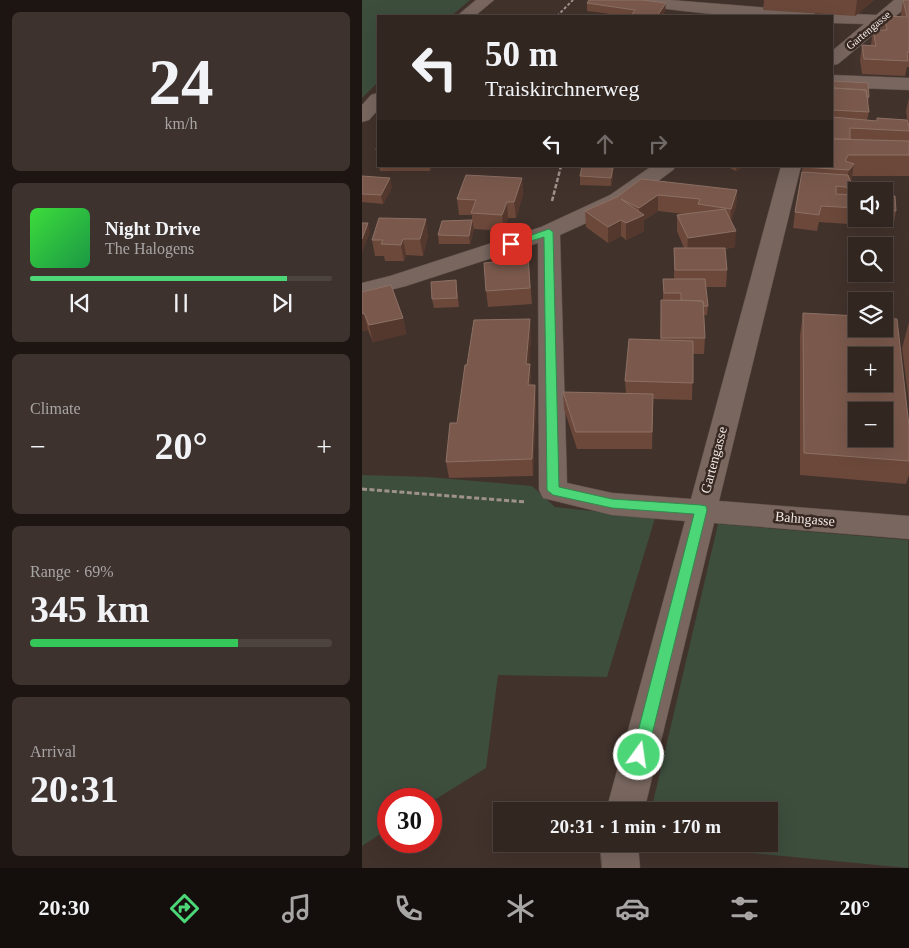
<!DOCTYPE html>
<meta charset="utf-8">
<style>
:root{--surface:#322621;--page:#3d322e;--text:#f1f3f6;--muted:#a8a5a5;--line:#4d433f;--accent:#4cd677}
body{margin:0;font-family:Georgia,serif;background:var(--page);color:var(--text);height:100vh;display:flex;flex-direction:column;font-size:19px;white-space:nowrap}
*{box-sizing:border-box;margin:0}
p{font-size:16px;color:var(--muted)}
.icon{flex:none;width:28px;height:28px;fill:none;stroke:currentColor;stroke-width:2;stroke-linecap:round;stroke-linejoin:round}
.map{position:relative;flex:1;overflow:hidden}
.panel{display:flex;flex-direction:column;gap:12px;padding:12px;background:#1c1512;width:362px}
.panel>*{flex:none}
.hud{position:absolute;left:15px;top:15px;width:456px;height:152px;border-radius:0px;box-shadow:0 5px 20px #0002,0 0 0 1px var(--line);background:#322621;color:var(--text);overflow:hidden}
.controls{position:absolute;left:486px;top:182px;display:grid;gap:10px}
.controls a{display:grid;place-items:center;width:45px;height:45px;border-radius:0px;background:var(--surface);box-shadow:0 5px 20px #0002,0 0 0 1px var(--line);font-size:25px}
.speed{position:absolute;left:15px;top:788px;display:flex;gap:10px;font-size:25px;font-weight:700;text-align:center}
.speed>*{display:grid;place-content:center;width:65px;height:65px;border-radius:50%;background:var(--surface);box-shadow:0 5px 20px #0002,0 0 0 1px var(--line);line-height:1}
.speed .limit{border:8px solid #d22;background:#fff;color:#111}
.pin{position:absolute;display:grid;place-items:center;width:42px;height:42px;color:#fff;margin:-21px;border-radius:10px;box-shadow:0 2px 8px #0006}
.me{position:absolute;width:55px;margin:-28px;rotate:14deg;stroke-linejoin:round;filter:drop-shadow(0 0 4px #0008)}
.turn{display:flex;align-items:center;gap:18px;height:105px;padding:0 25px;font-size:22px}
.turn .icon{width:65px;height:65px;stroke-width:2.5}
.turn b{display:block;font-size:35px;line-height:42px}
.lanes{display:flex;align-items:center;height:48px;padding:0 25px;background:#0003;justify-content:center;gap:25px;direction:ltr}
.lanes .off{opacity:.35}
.big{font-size:38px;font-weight:700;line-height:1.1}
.panel .widget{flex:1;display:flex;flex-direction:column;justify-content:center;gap:8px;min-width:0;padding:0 18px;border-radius:8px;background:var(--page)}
.panel .dial{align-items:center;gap:0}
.dial b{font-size:65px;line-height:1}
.song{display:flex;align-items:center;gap:15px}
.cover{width:60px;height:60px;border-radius:8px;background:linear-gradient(135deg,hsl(120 70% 55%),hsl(140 70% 35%))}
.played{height:5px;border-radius:2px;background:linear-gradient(90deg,var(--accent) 85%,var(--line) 85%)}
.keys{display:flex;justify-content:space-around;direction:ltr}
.heat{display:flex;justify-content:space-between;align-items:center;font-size:28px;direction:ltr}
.charge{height:8px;border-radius:4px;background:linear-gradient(90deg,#34c759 69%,var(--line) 0)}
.trip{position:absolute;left:131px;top:802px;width:285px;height:50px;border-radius:0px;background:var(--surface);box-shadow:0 5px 20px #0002,0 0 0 1px var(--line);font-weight:700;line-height:50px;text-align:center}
.tab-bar{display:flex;height:80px;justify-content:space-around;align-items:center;background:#140f0d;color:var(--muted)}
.tab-bar .icon{width:35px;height:35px}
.tab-bar .current{color:var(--accent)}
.tab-bar b{font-size:22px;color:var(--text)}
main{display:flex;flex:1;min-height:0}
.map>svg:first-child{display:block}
</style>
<main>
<section class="panel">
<div class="widget dial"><b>24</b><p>km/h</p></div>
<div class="widget">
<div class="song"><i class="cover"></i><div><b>Night Drive</b><p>The Halogens</p></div></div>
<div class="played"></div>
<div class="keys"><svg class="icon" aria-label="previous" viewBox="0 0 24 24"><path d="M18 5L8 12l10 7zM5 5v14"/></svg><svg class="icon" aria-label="pause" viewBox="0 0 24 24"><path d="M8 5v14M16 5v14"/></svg><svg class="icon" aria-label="next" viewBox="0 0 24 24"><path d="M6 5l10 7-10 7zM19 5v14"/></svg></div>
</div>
<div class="widget"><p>Climate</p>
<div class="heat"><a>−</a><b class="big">20°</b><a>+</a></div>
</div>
<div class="widget"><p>Range · 69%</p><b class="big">345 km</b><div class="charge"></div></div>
<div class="widget"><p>Arrival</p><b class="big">20:31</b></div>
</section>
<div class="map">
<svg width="547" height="868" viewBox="0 0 547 868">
<rect width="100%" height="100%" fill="#42322c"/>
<path fill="#3d4e3d" d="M0,0H108L89,16H16V82L0,98Z
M0,475L66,477L170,486L193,507L293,518L245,677L136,675L124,768L69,802V799H26V829L0,846Z
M356,524L546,540V868L294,844H408V811H289Z"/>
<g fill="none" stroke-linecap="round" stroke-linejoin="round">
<g stroke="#5d504a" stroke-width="1">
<path id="minor" d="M114,0H132L113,16H95Z
M265,0H308L446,11L452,12L454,16C394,20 333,13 273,5L267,3Z
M532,0H547V5L476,64L470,65V51L502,24L470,23V16H463L464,14L470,13L514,15Z
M470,75L547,78V90L470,87Z
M16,93V110L7,120L0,122V105L9,95Z
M290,166H314L311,170L264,205L198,235L205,483L250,493L329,499L419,166H439L357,501L547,516V539L352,523L282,811H244L323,521L250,515L181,498L177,490L176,243L44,286L0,297V283L28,276L179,227L248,195Z
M238,844H276L278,868H240Z"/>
</g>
<path stroke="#9f928d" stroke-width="2" stroke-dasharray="3 2" stroke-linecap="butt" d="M195,16L211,0"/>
<path stroke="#9f928d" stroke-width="2.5" stroke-dasharray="4.5 2" stroke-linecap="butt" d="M190,201L199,166"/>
<path stroke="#9f928d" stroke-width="3" stroke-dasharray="5 2.5" stroke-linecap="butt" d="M0,489L164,502"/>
<use href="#minor" fill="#78665f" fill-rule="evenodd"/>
</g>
<path fill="#6b483a" d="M402,0H512L493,16L401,10Z
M541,0H547V67H545L543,76L500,74L498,60L500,45H509L511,30H520L522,16H539V14Z
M225,3L303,11L300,16H263L225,11Z
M471,81L507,97L506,105L507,112L505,120L546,125L544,111L547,98V176H490L489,183L520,191H495V219H522V196L534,211L531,227L457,222L455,231L431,228L433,212L441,166H470V88Z
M14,150H16V159H15Z
M17,166H69L68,171H18Z
M237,166H271V168Z
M364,166H382L374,171Z
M251,168V176L249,186L218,185V176Z
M0,176L30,187L21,204L0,202Z
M160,178L161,194L154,218H146L142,231L112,229L108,244H77L76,235L110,220V215H97L95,199Z
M375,190L374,206L369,221L373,247L363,249L365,270L364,287H344L346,306L345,315H342L343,338L342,354H331L330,400L291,399L290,449H215L202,409L201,392L264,393L263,381L298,340L299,300H301V279H312V248H322L315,231V215L322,214L296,211L282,220V231L264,240L259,236L246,243L224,227L223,211L255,197Z
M66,235L61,256L44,255L42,261H23L22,256H13L10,240Z
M166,253L170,304L126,307L124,291L142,261Z
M95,289L97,307L72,308L70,299Z
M0,292L41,318L44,334L11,342L6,330L0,331Z
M441,313L547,426V475L544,484L438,475V335Z
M547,322V402L540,348Z
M169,336L167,364L169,380V385L174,402L171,476L87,478L84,462L95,423Z"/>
<path fill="#55382d" d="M495,0H512L493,16Z
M304,3L303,11L300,16H295Z
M492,164L489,185L484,183L487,170Z
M374,166H382L374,171Z
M251,168V176L249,186V178Z
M28,178L30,187L21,204L19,195Z
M160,178L161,194L154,218L152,202Z
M375,190L374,206L368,225L369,209Z
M296,195V211L282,220V231L264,240V223L277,218V208Z
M145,202L146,218L142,231L140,215Z
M64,219L66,235L61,256L58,239Z
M110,220L112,229L108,244L107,236Z
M259,220V236L246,243V227Z
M6,223L8,232L0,253V239Z
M374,231L373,247L325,254L326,238Z
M41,239L44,255L42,261L39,245Z
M2,313L6,330L0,331V314Z
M41,318L44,334L11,342L7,325Z
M168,319L169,336L166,380L164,364Z
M168,364L169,380L168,402L166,385Z
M173,385L174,402L171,476L170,459Z"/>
<path fill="#7a594c" stroke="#8c7064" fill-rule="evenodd" d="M227,0H280L304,3L295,16H269L273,10L225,3Z
M541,0H547V52H545L546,61L502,59L500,45L514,46L511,30H525L522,16L545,17Z
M471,81L506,83L507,97H505L504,90L472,88Z
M470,88L504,90L507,112L470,110Z
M470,117L515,121V118L545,120L547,126V131L488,128V139H470Z
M470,139L547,141V155H486L483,161L492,164L487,170L441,167L470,166Z
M16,142V150H14Z
M220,166L251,168L249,178L218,176Z
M440,172L486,175L491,188L474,186V194L495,195V208L459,206L457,215L433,212Z
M104,175L160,178L152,202H145L140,215L109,213L114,200L95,199Z
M0,176L28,178L19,195L0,194Z
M279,179L375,190L369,209L336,204L338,199L296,195L277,208L259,199L282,215L264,223L259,220L246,227L223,211L255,197Z
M489,183L518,184L520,191L510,190L511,191H495V195L490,194L491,188Z
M522,196H533L534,211L522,210Z
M363,209L374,231L326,238L315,215Z
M17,218L64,219L58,239H41L39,245L19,244L21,240H10Z
M110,220L107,236L76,235L80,221Z
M0,223H6L0,239Z
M312,248H363L365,270H313Z
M166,253L168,288L124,291L122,263L142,261L144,255Z
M301,279H343L346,306H342L341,301L319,300V293H302Z
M94,280L95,298L70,299L69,282Z
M29,285L41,318L7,325L2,313L0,314V292Z
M299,300L341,301L343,338H299Z
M441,313L495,316V329H522V318L535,319L547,426V461L442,453ZM495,356H522V384H495ZM495,411H522V439H495Z
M168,319L164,364H168L166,385H173L170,459L84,462L88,423H95L103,365H105L112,320Z
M267,339L331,341V383L263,381Z
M201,392L291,394L290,432H214Z"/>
<path fill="#4cd677" stroke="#318b4d" d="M187,229L191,232L197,487L250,499L339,505L344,506L345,510L285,755L282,760L277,762L272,760L270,755L332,514L250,508L191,495L185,490L182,237L149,247L144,244Z"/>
<g text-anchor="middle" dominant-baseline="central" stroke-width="5" stroke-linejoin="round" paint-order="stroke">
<g font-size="11" fill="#f2e8e4" stroke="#372822">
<text transform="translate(506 30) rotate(-40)">Gartengasse</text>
</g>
<g font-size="14" fill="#f2e8e4" stroke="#372822">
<text transform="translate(352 460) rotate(-75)">Gartengasse</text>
<text transform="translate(443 519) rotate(5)">Bahngasse</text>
</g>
</g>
</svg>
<div class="controls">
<a><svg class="icon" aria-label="sound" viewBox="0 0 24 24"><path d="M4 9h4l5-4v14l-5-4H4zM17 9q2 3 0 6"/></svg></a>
<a><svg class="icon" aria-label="search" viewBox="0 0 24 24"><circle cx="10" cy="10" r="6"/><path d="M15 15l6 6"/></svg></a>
<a><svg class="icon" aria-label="layers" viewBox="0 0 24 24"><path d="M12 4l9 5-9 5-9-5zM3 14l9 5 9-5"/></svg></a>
<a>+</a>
<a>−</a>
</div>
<div class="speed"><div class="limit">30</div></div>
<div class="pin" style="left:149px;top:244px;background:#d93025"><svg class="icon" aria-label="arrive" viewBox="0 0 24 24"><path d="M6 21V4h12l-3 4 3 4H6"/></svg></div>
<svg class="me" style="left:277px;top:755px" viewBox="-20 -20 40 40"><circle r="17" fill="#4cd677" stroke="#fff" stroke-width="3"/><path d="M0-11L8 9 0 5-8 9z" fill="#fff"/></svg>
<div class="trip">20:31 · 1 min · 170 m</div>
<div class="hud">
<div class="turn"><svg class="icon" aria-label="left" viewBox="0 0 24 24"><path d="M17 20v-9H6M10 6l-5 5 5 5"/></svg><div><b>50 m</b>Traiskirchnerweg</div></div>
<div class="lanes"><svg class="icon" aria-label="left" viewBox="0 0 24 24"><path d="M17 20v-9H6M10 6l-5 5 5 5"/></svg><svg class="icon off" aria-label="ahead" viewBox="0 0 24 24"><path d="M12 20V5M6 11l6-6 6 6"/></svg><svg class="icon off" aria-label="right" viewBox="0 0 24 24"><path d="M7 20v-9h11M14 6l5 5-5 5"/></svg></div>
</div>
</div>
</main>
<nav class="tab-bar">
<b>20:30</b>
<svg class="icon current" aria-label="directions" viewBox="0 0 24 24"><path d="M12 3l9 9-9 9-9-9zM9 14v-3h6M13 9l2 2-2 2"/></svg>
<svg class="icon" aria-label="music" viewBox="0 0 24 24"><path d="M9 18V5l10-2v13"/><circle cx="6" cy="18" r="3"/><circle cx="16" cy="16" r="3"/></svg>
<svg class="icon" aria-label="phone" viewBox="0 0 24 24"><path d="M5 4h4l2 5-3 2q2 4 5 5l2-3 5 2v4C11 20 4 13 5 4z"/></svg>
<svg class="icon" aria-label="climate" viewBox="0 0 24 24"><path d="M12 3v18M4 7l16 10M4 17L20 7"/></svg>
<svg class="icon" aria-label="car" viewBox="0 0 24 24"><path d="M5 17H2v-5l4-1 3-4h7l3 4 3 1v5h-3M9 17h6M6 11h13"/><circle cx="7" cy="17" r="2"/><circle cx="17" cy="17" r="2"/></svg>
<svg class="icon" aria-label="filters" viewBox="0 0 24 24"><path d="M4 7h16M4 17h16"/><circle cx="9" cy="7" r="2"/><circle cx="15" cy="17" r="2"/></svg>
<b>20°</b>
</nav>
